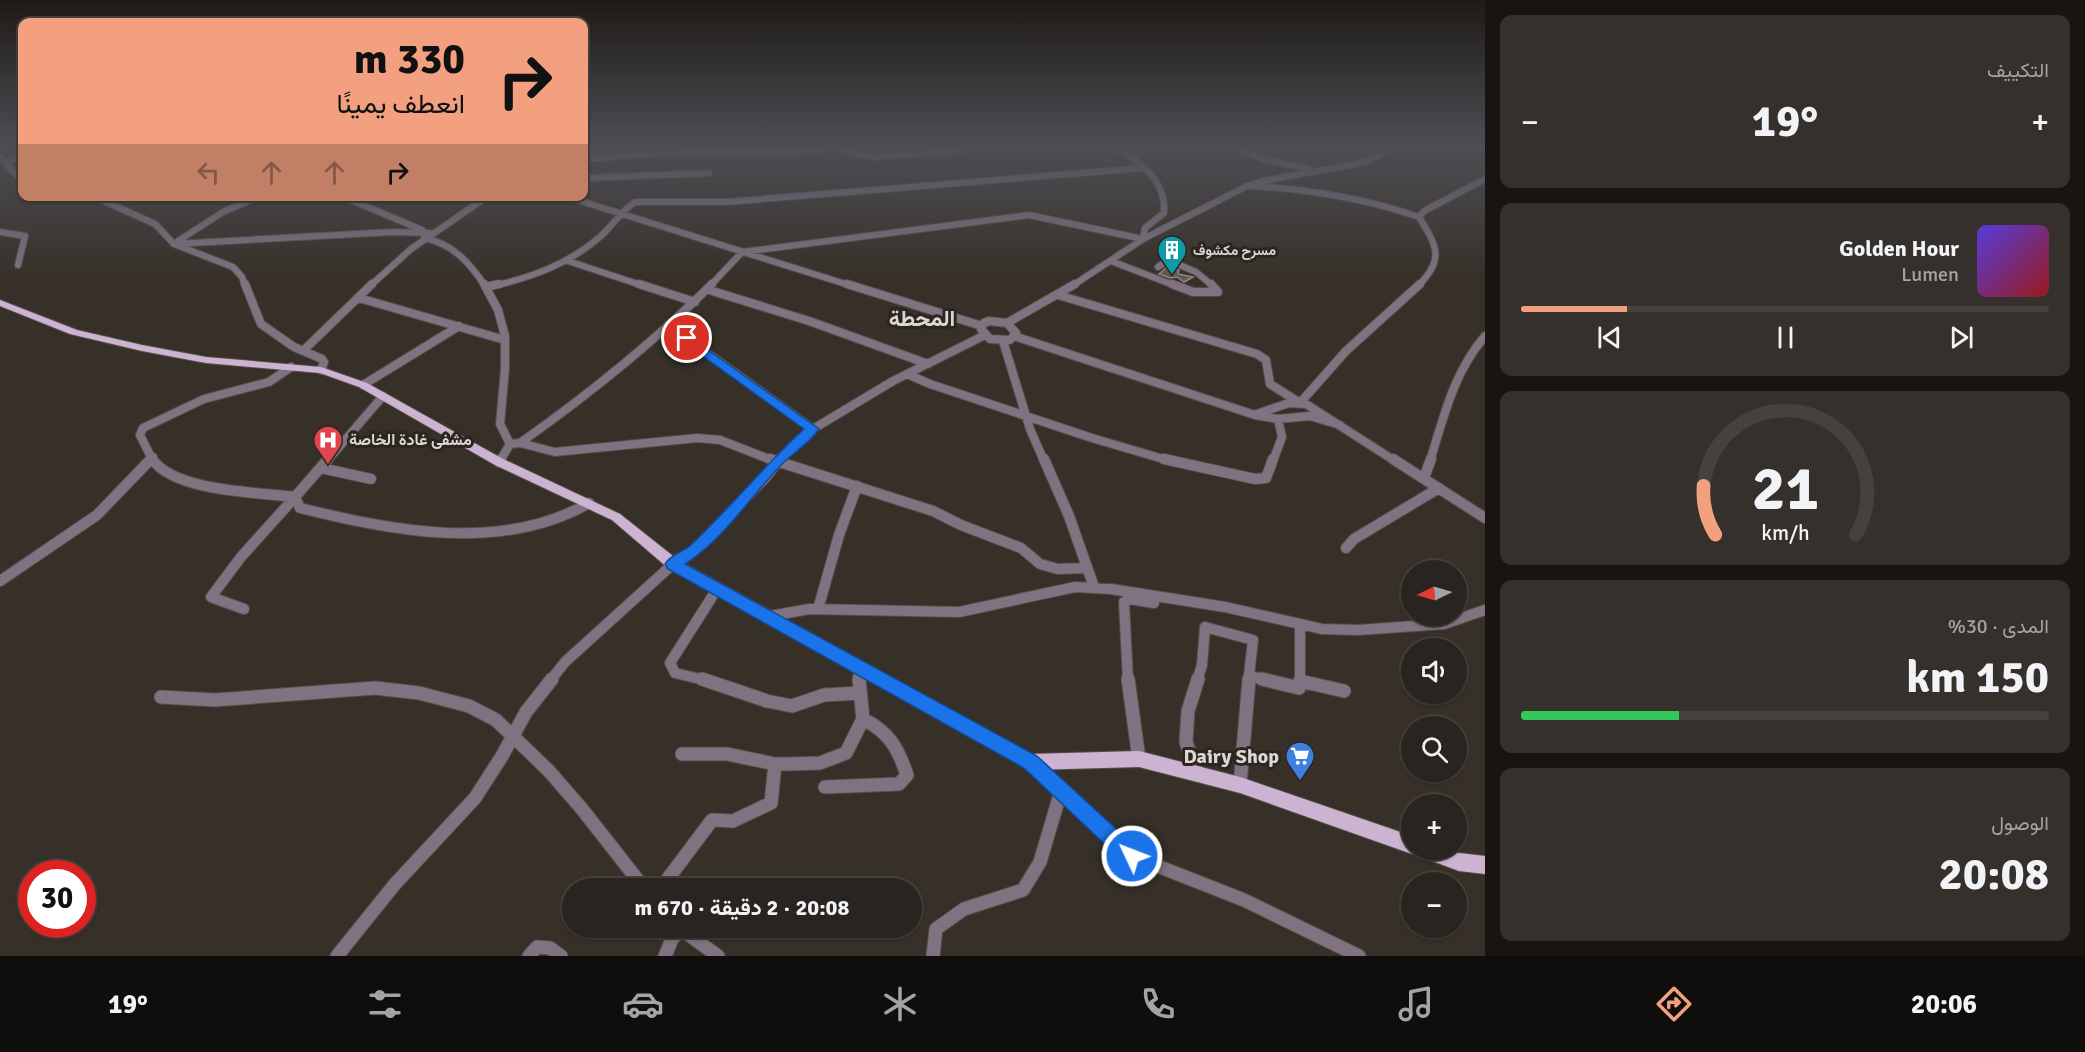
<!DOCTYPE html>
<html lang="ar">
<meta charset="utf-8">
<style>
:root{--surface:#29241f;--page:#35302c;--text:#f1f3f6;--muted:#a5a4a4;--line:#45413d;--accent:#f2a07f}
body{margin:0;font-family:Signika,Vazirmatn,sans-serif;background:var(--page);color:var(--text);direction:rtl;height:100vh;display:flex;flex-direction:column;font-size:22px;white-space:nowrap}
*{box-sizing:border-box;margin:0}
p{font-size:20px;color:var(--muted)}
.icon{flex:none;width:33px;height:33px;fill:none;stroke:currentColor;stroke-width:2;stroke-linecap:round;stroke-linejoin:round}
.map{position:relative;flex:1;overflow:hidden;direction:ltr}
.side{display:flex;flex-direction:column;gap:15px;padding:15px;background:#171411;width:600px}
.side>*{flex:none}
.guide{position:absolute;left:18px;top:18px;width:570px;height:183px;border-radius:12px;box-shadow:0 2px 4px #0004,0 0 0 2px var(--line);direction:rtl;background:#f2a07f;color:#111;overflow:hidden}
.needle{width:39px;rotate:265deg}
.fabs{position:absolute;left:1401px;top:560px;display:grid;gap:12px}
.fabs a{display:grid;place-items:center;width:66px;height:66px;border-radius:50%;background:var(--surface);box-shadow:0 2px 4px #0004,0 0 0 2px var(--line);font-size:30px}
.speed{position:absolute;left:18px;top:860px;display:flex;gap:12px;font-size:30px;font-weight:700;text-align:center}
.speed>*{display:grid;place-content:center;width:78px;height:78px;border-radius:50%;background:var(--surface);box-shadow:0 2px 4px #0004,0 0 0 2px var(--line);line-height:1}
.speed .limit{border:9px solid #d22;background:#fff;color:#111}
.pin{position:absolute;display:grid;place-items:center;width:51px;height:51px;color:#fff;margin:-26px;border:3px solid #fff;border-radius:50%;box-shadow:0 2px 6px #0007}
.me{position:absolute;width:66px;margin:-33px;rotate:313deg;stroke-linejoin:round;filter:drop-shadow(0 0 4px #0008)}
.turn{display:flex;align-items:center;gap:21px;height:126px;padding:0 24px;font-size:27px}
.turn .icon{width:78px;height:78px;stroke-width:2.5}
.turn b{display:block;font-size:42px;line-height:51px}
.lanes{display:flex;align-items:center;height:57px;padding:0 24px;background:#0003;justify-content:center;gap:30px;direction:ltr}
.lanes .off{opacity:.35}
.big{font-size:45px;font-weight:700;line-height:1.1}
.side .tile{flex:1;display:flex;flex-direction:column;justify-content:center;gap:9px;min-width:0;padding:0 21px;border-radius:12px;background:var(--page)}
.side .dial{align-items:center;gap:0}
.dial svg{height:156px;overflow:visible;fill:none;stroke:var(--line);stroke-width:7;stroke-linecap:round;text-anchor:middle}
.dial text{fill:var(--text);stroke:none}
.song{display:flex;align-items:center;gap:18px}
.cover{width:72px;height:72px;border-radius:9px;background:linear-gradient(135deg,hsl(250 70% 55%),hsl(0 70% 35%))}
.played{height:6px;border-radius:3px;background:linear-gradient(90deg,var(--accent) 20%,var(--line) 20%)}
.keys{display:flex;justify-content:space-around;direction:ltr}
.heat{display:flex;justify-content:space-between;align-items:center;font-size:33px;direction:ltr}
.charge{height:9px;border-radius:4px;background:linear-gradient(90deg,#34c759 30%,var(--line) 0)}
.trip{position:absolute;left:562px;top:878px;width:360px;height:60px;border-radius:30px;background:var(--surface);box-shadow:0 2px 4px #0004,0 0 0 2px var(--line);font-weight:700;line-height:60px;text-align:center;direction:rtl}
.tabs{display:flex;height:96px;justify-content:space-around;align-items:center;background:#100e0c;color:var(--muted)}
.tabs .icon{width:42px;height:42px}
.tabs .on{color:var(--accent)}
.tabs b{font-size:27px;color:var(--text)}
main{display:flex;flex:1;min-height:0}
.map>svg:first-child{display:block}
</style>
<main>
<section class="side">
<div class="tile"><p>التكييف</p>
<div class="heat"><a>−</a><b class="big">19°</b><a>+</a></div>
</div>
<div class="tile">
<div class="song"><i class="cover"></i><div><b>Golden Hour</b><p>Lumen</p></div></div>
<div class="played"></div>
<div class="keys"><svg class="icon" aria-label="previous" viewBox="0 0 24 24"><path d="M18 5L8 12l10 7zM5 5v14"/></svg><svg class="icon" aria-label="pause" viewBox="0 0 24 24"><path d="M8 5v14M16 5v14"/></svg><svg class="icon" aria-label="next" viewBox="0 0 24 24"><path d="M6 5l10 7-10 7zM19 5v14"/></svg></div>
</div>
<div class="tile dial"><svg viewBox="0 0 100 80">
<path d="M14 69A42 42 0 1 1 86 69"/>
<path d="M14 69A42 42 0 0 1 8 44" stroke="#f2a07f"/>
<text x="50" y="56" font-size="32" font-weight="700">21</text>
<text x="50" y="72" font-size="11">km/h</text>
</svg></div>
<div class="tile"><p>المدى · 30%</p><b class="big">150 km</b><div class="charge"></div></div>
<div class="tile"><p>الوصول</p><b class="big">20:08</b></div>
</section>
<div class="map">
<svg width="1485" height="956" viewBox="0 0 1485 956">
<rect width="100%" height="100%" fill="#373029"/>
<path fill="#625953" stroke="#918681" stroke-width="1.5" d="M1167,267L1179,270L1178,274L1193,277L1184,282L1177,277L1170,278L1159,274Z"/>
<g fill="none" stroke-linecap="round" stroke-linejoin="round">
<g stroke="#554e48" stroke-width="8">
<path id="minor-far3" d="M1231,145L1268,161L1308,168
M835,148L874,157L1011,145
M0,157L22,181
M584,159L660,153L822,150L838,145
M6,163L22,155
M584,178L709,173
M1249,186C1308,189 1363,198 1419,217
M93,196L155,224L174,244L233,267L242,277L245,286
M342,196L422,230
M565,196L852,286
M0,232L25,236L18,265
M424,238C452,243 470,263 485,286
M178,241L223,212L260,196
M174,244L393,232L430,233
M568,261L644,286
M1111,261L1176,286
M1158,267L1168,260L1196,272L1213,286
M370,286L411,249L488,196
M493,286C533,277 571,263 602,235C614,224 621,211 635,202H726L1143,168
M710,286L742,252L1029,215L1143,239L1145,228L1164,213C1166,178 1136,156 1106,145
M1072,286L1143,239L1247,186L1263,181L1365,162L1380,155L1391,145
M1418,286C1445,259 1437,246 1419,217L1424,211L1485,179"/>
</g>
<g stroke="#554e48" stroke-width="10">
<path id="minor-far2" d="M245,284L261,324L294,347L322,359L324,362L321,370
M484,284L498,310L505,336V369L500,424L510,444
M639,284L695,302
M847,284L982,326
M1172,284L1193,292H1218L1211,284
M486,287L499,284
M709,290L809,321L928,364
M1058,295L1257,354L1266,360L1270,384L1300,403L1346,351L1420,284
M359,298L505,340
M989,321L1007,323L1016,333L1010,340L990,339L981,329L984,323Z
M1007,323L1075,284
M668,325L813,429
M1014,336L1255,415L1278,419L1310,416L1340,425
M1003,341L1030,429L1044,461
M304,350L372,284
M907,374L930,384L1092,438L1170,461
M363,385L459,326
M1257,414L1289,403L1306,404L1395,461
M520,443C588,395 653,343 712,284
M149,461L153,457
M153,461L140,435L143,428L204,399L269,382L291,367
M327,461L383,396
M500,461L510,444L520,443L555,452L697,438L720,440L774,461
M778,461L813,429L893,381L985,335
M1273,461L1282,437L1278,419
M1430,461C1444,416 1454,372 1485,336"/>
</g>
<g stroke="#554e48" stroke-width="12">
<path id="minor-far1" d="M152,459C175,492 258,492 295,497
M328,459L295,497L300,508C393,531 502,553 589,503
M770,459L933,511L961,525L1021,548L1040,564L1058,569L1087,568
M1044,459L1069,516L1094,587
M1164,459L1255,479L1266,478L1273,459
M1393,459L1485,518
M499,462L501,459
M321,468L371,479
M1424,478L1431,459
M1346,548L1354,539L1439,488
M0,581L97,515L151,459
M244,609L211,597L241,557L295,497
M818,609L839,535L857,486
M765,617L809,609L959,612L1075,587L1111,589L1225,607L1322,629L1358,630L1444,624L1485,610
M1300,624V681
M858,667L859,681
M550,681L565,662L673,564L693,551L765,478L780,459
M708,681L675,673L670,663L717,589
M1128,681L1124,602L1130,599L1154,603L1153,596
M1197,681L1202,665L1205,627L1253,640L1249,675L1266,681
M1248,681L1249,675"/>
</g>
<g stroke="#554e48" stroke-width="15">
<path id="minor" d="M702,679L767,701L792,706L824,695L860,693
M1128,679L1139,759
M1262,679L1299,688L1300,681L1344,691
M161,697L215,700L375,688L419,693L469,706L496,720L549,771L582,809L644,888
M682,754H727L775,764H788L820,763L846,753L863,719
M1030,762L1132,856L1244,900L1359,956
M1197,774L1186,742L1188,711L1198,679
M1240,785L1249,679
M825,787L899,784L907,775C898,748 889,732 863,719L859,679
M661,888L712,820L733,821L771,803L775,764
M678,927L718,956
M337,956L395,884L475,798L502,756L526,712L552,679
M529,956L537,947L550,948L561,956
M665,956L672,939L681,930
M933,956L936,929L964,909L1023,890L1040,862L1061,791"/>
</g>
<g stroke="#554e48" stroke-width="2">
<path id="major" d="M0,300L77,330L142,345L206,357L321,367L367,383L503,459L620,514L678,560L1031,754L1139,751L1240,777L1412,836V849H1446L1459,853L1485,856V874L1459,871L1416,855L1415,852L1412,854L1240,793L1139,767L1030,770L668,568L612,520L495,465L359,387L320,373L206,363L142,351L70,334L0,306Z"/>
</g>
<use href="#minor-far3" stroke="#7f7381" stroke-width="6"/>
<use href="#minor-far2" stroke="#7f7381" stroke-width="8"/>
<use href="#minor-far1" stroke="#7f7381" stroke-width="10"/>
<use href="#minor" stroke="#7f7381" stroke-width="13"/>
<use href="#major" fill="#ccb3d1" fill-rule="evenodd"/>
</g>
<linearGradient id="sky" x2="0" y2="1"><stop stop-color="#1e1a17"/><stop offset="0.52" stop-color="#4d4e54"/><stop offset="1" stop-color="#4d4e54" stop-opacity="0"/></linearGradient>
<rect width="1485" height="279" fill="url(#sky)"/>
<path fill="#1a73e8" stroke="#114b97" stroke-width="1.5" d="M687,335L819,429C810,443 794,452 782,464C750,497 724,539 685,564L1037,756L1139,850L1142,856L1139,863L1132,866L1125,863L1024,768L668,569L665,564C670,555 683,552 691,545C730,508 764,466 804,429L682,341L681,338Z"/>
<defs>
<g id="building-pin" transform="scale(1.5)"><path d="M0 17L-7.5 6A9.5 9.5 0 1 1 7.5 6Z" fill="#0f9aa8" stroke="#2d2620"/><path d="M-4-6H4V6H1V3H-1V6H-4ZM-2.5-4.3h1.7v1.8h-1.7ZM.8-4.3h1.7v1.8H.8ZM-2.5-1h1.7V.8h-1.7ZM.8-1h1.7V.8H.8Z" fill="#fff"/></g>
<g id="hospital-pin" transform="scale(1.5)"><path d="M0 17L-7.5 6A9.5 9.5 0 1 1 7.5 6Z" fill="#e0444e" stroke="#2d2620"/><path d="M-5-5h3v3.5h4V-5h3V5h-3V1.5h-4V5h-3Z" fill="#fff"/></g>
<g id="supermarket-pin" transform="scale(1.5)"><path d="M0 17L-7.5 6A9.5 9.5 0 1 1 7.5 6Z" fill="#3f7fe0" stroke="#2d2620"/><path d="M-6-5.5h2.5l.6 2H6L4.5 2H-2.5L-4.4-4H-6ZM-1.5 3.2a1.3 1.3 0 1 0 .1 0ZM3 3.2a1.3 1.3 0 1 0 .1 0Z" fill="#fff"/></g>
</defs>
<g fill-rule="evenodd">
<use href="#building-pin" x="1172" y="250"/>
<use href="#hospital-pin" x="328" y="440"/>
<use href="#supermarket-pin" x="1300" y="756"/>
</g>
<g text-anchor="middle" dominant-baseline="central" stroke-width="6" stroke-linejoin="round" paint-order="stroke">
<g font-size="14" font-weight="bold" fill="#dbd7d3" stroke="#2d2620" text-anchor="start">
<text x="1193" y="250">مسرح مكشوف</text>
</g>
<g font-size="16" font-weight="bold" fill="#dbd7d3" stroke="#2d2620" text-anchor="start">
<text x="349" y="440">مشفى غادة الخاصة</text>
</g>
<g font-size="20" font-weight="bold" fill="#dbd7d3" stroke="#2d2620" text-anchor="end">
<text x="1279" y="756">Dairy Shop</text>
</g>
<g font-size="22" font-weight="bold" fill="#dbd7d3" stroke="#2d2620">
<text x="922" y="318">المحطة</text>
</g>
</g>
</svg>
<div class="fabs">
<a><svg class="needle" viewBox="-14 -14 28 28"><path d="M0-13l5 13h-10z" fill="#e53935"/><path d="M0 13l5-13h-10z" fill="#a5a4a4"/></svg></a>
<a><svg class="icon" aria-label="sound" viewBox="0 0 24 24"><path d="M4 9h4l5-4v14l-5-4H4zM17 9q2 3 0 6"/></svg></a>
<a><svg class="icon" aria-label="search" viewBox="0 0 24 24"><circle cx="10" cy="10" r="6"/><path d="M15 15l6 6"/></svg></a>
<a>+</a>
<a>−</a>
</div>
<div class="speed"><div class="limit">30</div></div>
<div class="pin" style="left:687px;top:338px;background:#d93025"><svg class="icon" aria-label="arrive" viewBox="0 0 24 24"><path d="M6 21V4h12l-3 4 3 4H6"/></svg></div>
<svg class="me" style="left:1132px;top:856px" viewBox="-20 -20 40 40"><circle r="17" fill="#1a73e8" stroke="#fff" stroke-width="3"/><path d="M0-11L8 9 0 5-8 9z" fill="#fff"/></svg>
<div class="trip">20:08 · 2 دقيقة · 670 m</div>
<div class="guide">
<div class="turn"><svg class="icon" aria-label="right" viewBox="0 0 24 24"><path d="M7 20v-9h11M14 6l5 5-5 5"/></svg><div><b>330 m</b>انعطف يمينًا</div></div>
<div class="lanes"><svg class="icon off" aria-label="left" viewBox="0 0 24 24"><path d="M17 20v-9H6M10 6l-5 5 5 5"/></svg><svg class="icon off" aria-label="ahead" viewBox="0 0 24 24"><path d="M12 20V5M6 11l6-6 6 6"/></svg><svg class="icon off" aria-label="ahead" viewBox="0 0 24 24"><path d="M12 20V5M6 11l6-6 6 6"/></svg><svg class="icon" aria-label="right" viewBox="0 0 24 24"><path d="M7 20v-9h11M14 6l5 5-5 5"/></svg></div>
</div>
</div>
</main>
<nav class="tabs">
<b>20:06</b>
<svg class="icon on" aria-label="directions" viewBox="0 0 24 24"><path d="M12 3l9 9-9 9-9-9zM9 14v-3h6M13 9l2 2-2 2"/></svg>
<svg class="icon" aria-label="music" viewBox="0 0 24 24"><path d="M9 18V5l10-2v13"/><circle cx="6" cy="18" r="3"/><circle cx="16" cy="16" r="3"/></svg>
<svg class="icon" aria-label="phone" viewBox="0 0 24 24"><path d="M5 4h4l2 5-3 2q2 4 5 5l2-3 5 2v4C11 20 4 13 5 4z"/></svg>
<svg class="icon" aria-label="climate" viewBox="0 0 24 24"><path d="M12 3v18M4 7l16 10M4 17L20 7"/></svg>
<svg class="icon" aria-label="car" viewBox="0 0 24 24"><path d="M5 17H2v-5l4-1 3-4h7l3 4 3 1v5h-3M9 17h6M6 11h13"/><circle cx="7" cy="17" r="2"/><circle cx="17" cy="17" r="2"/></svg>
<svg class="icon" aria-label="filters" viewBox="0 0 24 24"><path d="M4 7h16M4 17h16"/><circle cx="9" cy="7" r="2"/><circle cx="15" cy="17" r="2"/></svg>
<b>19°</b>
</nav>
